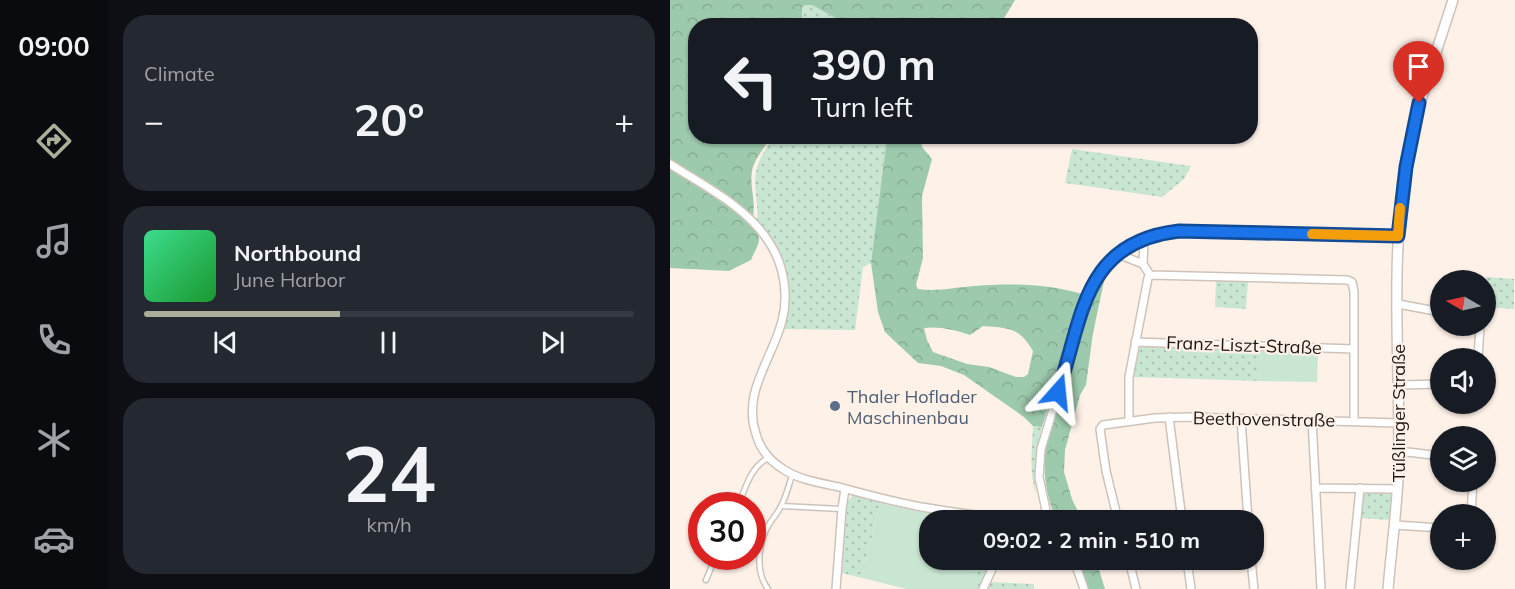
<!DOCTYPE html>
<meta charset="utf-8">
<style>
:root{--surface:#171b24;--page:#242831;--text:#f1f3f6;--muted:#9ea1a6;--line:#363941;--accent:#abaf9a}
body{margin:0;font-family:Mulish,sans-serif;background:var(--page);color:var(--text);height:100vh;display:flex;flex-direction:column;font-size:22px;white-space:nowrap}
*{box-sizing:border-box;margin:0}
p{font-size:20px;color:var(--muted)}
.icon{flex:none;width:33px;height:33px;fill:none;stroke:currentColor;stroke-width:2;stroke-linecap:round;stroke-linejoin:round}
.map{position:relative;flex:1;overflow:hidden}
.drawer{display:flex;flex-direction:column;gap:15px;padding:15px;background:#0d0f14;width:562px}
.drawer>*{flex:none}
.hud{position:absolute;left:18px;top:18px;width:570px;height:126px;border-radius:24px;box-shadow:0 2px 4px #0004;background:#171b24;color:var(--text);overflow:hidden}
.needle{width:39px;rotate:279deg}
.controls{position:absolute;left:760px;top:270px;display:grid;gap:12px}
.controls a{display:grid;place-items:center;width:66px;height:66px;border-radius:50%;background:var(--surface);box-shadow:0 2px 4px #0004;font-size:30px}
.speed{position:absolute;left:18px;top:492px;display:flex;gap:12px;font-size:30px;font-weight:700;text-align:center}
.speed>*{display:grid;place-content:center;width:78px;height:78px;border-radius:50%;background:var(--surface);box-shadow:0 2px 4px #0004;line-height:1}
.speed .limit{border:9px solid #d22;background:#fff;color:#111}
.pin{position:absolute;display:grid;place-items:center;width:51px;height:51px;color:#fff;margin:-62px -26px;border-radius:50% 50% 50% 0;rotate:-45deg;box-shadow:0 0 6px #0007}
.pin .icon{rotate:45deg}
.me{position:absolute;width:66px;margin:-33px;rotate:18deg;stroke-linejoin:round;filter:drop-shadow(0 0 4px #0008)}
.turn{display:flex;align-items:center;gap:21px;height:126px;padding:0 24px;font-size:27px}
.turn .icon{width:78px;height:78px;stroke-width:2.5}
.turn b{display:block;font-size:42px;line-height:51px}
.big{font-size:45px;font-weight:700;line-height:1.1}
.drawer .widget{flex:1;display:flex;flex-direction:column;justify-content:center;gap:9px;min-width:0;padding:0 21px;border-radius:24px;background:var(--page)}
.drawer .dial{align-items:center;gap:0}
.dial b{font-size:78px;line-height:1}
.song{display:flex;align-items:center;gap:18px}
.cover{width:72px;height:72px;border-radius:9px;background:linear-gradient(135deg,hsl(150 70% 55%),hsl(130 70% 35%))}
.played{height:6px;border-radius:3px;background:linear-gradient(90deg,var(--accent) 40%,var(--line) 40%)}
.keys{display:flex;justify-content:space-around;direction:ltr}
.heat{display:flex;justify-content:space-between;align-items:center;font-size:33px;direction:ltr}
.trip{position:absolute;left:249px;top:510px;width:345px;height:60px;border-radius:24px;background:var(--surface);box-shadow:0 2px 4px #0004;font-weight:700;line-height:60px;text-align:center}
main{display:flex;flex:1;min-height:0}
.dock{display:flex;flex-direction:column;width:108px;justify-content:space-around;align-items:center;background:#090b0e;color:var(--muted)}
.dock .icon{width:42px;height:42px}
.dock .current{color:var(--accent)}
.dock b{font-size:27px;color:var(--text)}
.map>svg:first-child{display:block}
</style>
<main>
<nav class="dock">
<b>09:00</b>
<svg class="icon current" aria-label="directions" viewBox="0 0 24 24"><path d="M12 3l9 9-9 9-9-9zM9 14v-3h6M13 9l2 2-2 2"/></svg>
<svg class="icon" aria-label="music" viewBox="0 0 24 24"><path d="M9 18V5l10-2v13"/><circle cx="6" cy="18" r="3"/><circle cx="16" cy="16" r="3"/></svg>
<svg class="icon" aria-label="phone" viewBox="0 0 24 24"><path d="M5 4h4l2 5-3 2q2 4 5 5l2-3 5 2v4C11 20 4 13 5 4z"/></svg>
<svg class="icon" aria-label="climate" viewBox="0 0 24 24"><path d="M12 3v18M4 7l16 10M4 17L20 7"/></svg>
<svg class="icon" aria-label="car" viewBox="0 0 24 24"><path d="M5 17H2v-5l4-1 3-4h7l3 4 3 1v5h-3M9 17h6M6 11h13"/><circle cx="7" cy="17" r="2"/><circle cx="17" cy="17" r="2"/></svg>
</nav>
<section class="drawer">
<div class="widget"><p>Climate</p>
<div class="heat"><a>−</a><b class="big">20°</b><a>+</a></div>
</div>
<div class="widget">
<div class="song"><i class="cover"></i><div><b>Northbound</b><p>June Harbor</p></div></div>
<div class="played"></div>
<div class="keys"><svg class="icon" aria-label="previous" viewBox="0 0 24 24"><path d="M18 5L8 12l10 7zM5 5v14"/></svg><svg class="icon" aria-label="pause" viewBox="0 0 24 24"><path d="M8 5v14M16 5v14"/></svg><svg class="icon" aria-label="next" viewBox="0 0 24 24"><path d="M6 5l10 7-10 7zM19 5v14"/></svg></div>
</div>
<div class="widget dial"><b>24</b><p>km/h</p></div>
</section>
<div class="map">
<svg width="845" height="589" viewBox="0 0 845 589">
<defs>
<pattern id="grass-dots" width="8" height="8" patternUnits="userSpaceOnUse" patternTransform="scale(1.5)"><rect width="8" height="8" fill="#c9e6d2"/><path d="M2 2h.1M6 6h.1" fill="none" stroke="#acc5b3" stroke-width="1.8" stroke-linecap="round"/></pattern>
<pattern id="forest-crowns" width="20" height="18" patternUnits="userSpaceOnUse" patternTransform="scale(1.5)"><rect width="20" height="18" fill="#9dcaad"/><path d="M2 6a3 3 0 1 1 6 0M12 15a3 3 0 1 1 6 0" fill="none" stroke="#87ad94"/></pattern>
</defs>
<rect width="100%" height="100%" fill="#fdf1e8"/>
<path fill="url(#grass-dots)" d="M135,5H142L178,25H132V9Z
M104,137H217L201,263L193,267L185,330L113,329C123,286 114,255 87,221C89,204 83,188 86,172C88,159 97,147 104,137Z
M402,149L521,166L514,179L492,197L395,183Z
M816,277L844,279V309L816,307Z
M546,280L578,281L576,309L545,307Z
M469,347L591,349L589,381L463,377Z
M363,426L372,427C366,450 363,471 366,495C359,472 362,450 363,426Z
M693,492L722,494L721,520L690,518Z
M183,495H190L256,511L322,520H282L210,503L192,578L172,573L177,502Z
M308,560H321L309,589H301Z
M321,582L364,584V589H317Z"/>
<path fill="url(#forest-crowns)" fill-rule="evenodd" d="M0,0H345L330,25H178L142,5H135L132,8V25L26,26V136L101,137C95,147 84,159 82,171C79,189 88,203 81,224C95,239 88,243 81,260L59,271L0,268Z
M217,137H251L252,147L262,159L252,196L253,258L246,285L248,289C265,292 287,287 305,286C340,283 378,284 412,294L372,427L363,426L354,417L294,375L271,366L248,363L215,332L208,312L201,263ZM313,326C338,328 349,327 363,351L358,374L354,377H346L319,367L297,364L263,352L257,340L254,328C270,326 284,330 300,335Z
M436,272L423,333L416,385L410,395L395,450L394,472L402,499L412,520H386C376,495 372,471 376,444L421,298L425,287Z
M406,560H426L435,589H417Z"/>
<path fill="#c9e6d2" d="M591,349L648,352L647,382L589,381Z
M210,503L282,520H260V560H308L301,589H237L192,578Z"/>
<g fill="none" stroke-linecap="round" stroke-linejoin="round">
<g stroke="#cec3ba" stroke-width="7">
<path id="service" d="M68,506C76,487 80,468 98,458
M112,506L171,509
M36,580L46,556
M98,589C85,572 88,544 98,526C102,519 108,513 111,506C116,497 119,485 122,475"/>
</g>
<g stroke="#cec3ba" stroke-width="10">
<path id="minor" d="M0,164C34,186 77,207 99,242C114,265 119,295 112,321C102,360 72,392 86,434C90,449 100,461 113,469C129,480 151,483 169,487C198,495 228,503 258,508C286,513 315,516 344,520
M448,254L473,264
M480,275L677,280L682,282L684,292V421
M728,304L771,312
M465,342L684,349
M808,358L810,326
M728,385L771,384
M499,417L512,520
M571,419L578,520
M459,420V377L478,278L480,275L473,264L474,240
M642,420L651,589
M729,451L771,456
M645,488L728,489
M801,514L803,482
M378,520L369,477L371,449L420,288C438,255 472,235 509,231L728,236
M448,520L436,471L430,429L433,425L485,418L517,417L729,423
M725,525L771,528
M404,560L414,589
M459,560L466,589
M517,560L521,589
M581,560L584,589
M166,589L172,509L175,489
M313,589L326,560
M680,589L690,488"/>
</g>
<g stroke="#cec3ba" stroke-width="12">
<path id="tertiary" d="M718,589C722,542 729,496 729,448C729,361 722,271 733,184C742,118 763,63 783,0"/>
</g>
<use href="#service" stroke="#fff" stroke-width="4"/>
<use href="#minor" stroke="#fff" stroke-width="7"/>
<use href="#tertiary" stroke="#fff" stroke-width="9"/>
</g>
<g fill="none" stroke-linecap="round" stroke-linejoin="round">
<g stroke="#114b97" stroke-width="15">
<path id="route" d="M388,392C413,318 412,242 509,231L728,236L736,167L749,103"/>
</g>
<use href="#route" stroke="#1a73e8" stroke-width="10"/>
<path stroke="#f59e0b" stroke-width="10" d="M642,234L728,236L730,208"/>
</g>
<circle fill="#5c6f8a" stroke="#fdf1e8" stroke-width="2" cx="165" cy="406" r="6"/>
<g text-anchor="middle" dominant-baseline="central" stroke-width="4.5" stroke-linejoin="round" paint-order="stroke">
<g font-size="18" fill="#1b1713" stroke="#fdf1e8">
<text transform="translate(574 345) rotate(2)">Franz-Liszt-Straße</text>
<text transform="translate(728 413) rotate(-90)">Tüßlinger Straße</text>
<text transform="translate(594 419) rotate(1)">Beethovenstraße</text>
</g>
<g font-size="18" fill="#4e5e75" stroke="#fdf1e8" text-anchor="start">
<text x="177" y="396">Thaler Hoflader<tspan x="177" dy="21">Maschinenbau</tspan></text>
</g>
</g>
</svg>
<div class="controls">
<a><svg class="needle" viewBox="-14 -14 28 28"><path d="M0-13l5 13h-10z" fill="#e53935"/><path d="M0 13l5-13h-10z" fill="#9ea1a6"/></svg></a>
<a><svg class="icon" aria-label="sound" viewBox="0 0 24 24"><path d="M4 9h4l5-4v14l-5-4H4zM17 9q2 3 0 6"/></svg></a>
<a><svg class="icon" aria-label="layers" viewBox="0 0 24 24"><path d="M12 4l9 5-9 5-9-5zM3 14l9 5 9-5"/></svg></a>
<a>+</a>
</div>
<div class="speed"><div class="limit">30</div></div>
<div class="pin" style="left:749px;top:103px;background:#d93025"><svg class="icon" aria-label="arrive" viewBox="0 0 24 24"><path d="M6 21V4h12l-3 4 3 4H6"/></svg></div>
<svg class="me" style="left:388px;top:392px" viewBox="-20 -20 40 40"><path d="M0-17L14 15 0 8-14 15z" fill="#1a73e8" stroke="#fff" stroke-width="4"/></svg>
<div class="trip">09:02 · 2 min · 510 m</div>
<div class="hud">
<div class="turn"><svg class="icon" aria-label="left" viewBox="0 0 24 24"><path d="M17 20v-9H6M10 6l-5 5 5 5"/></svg><div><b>390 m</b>Turn left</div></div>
</div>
</div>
</main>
